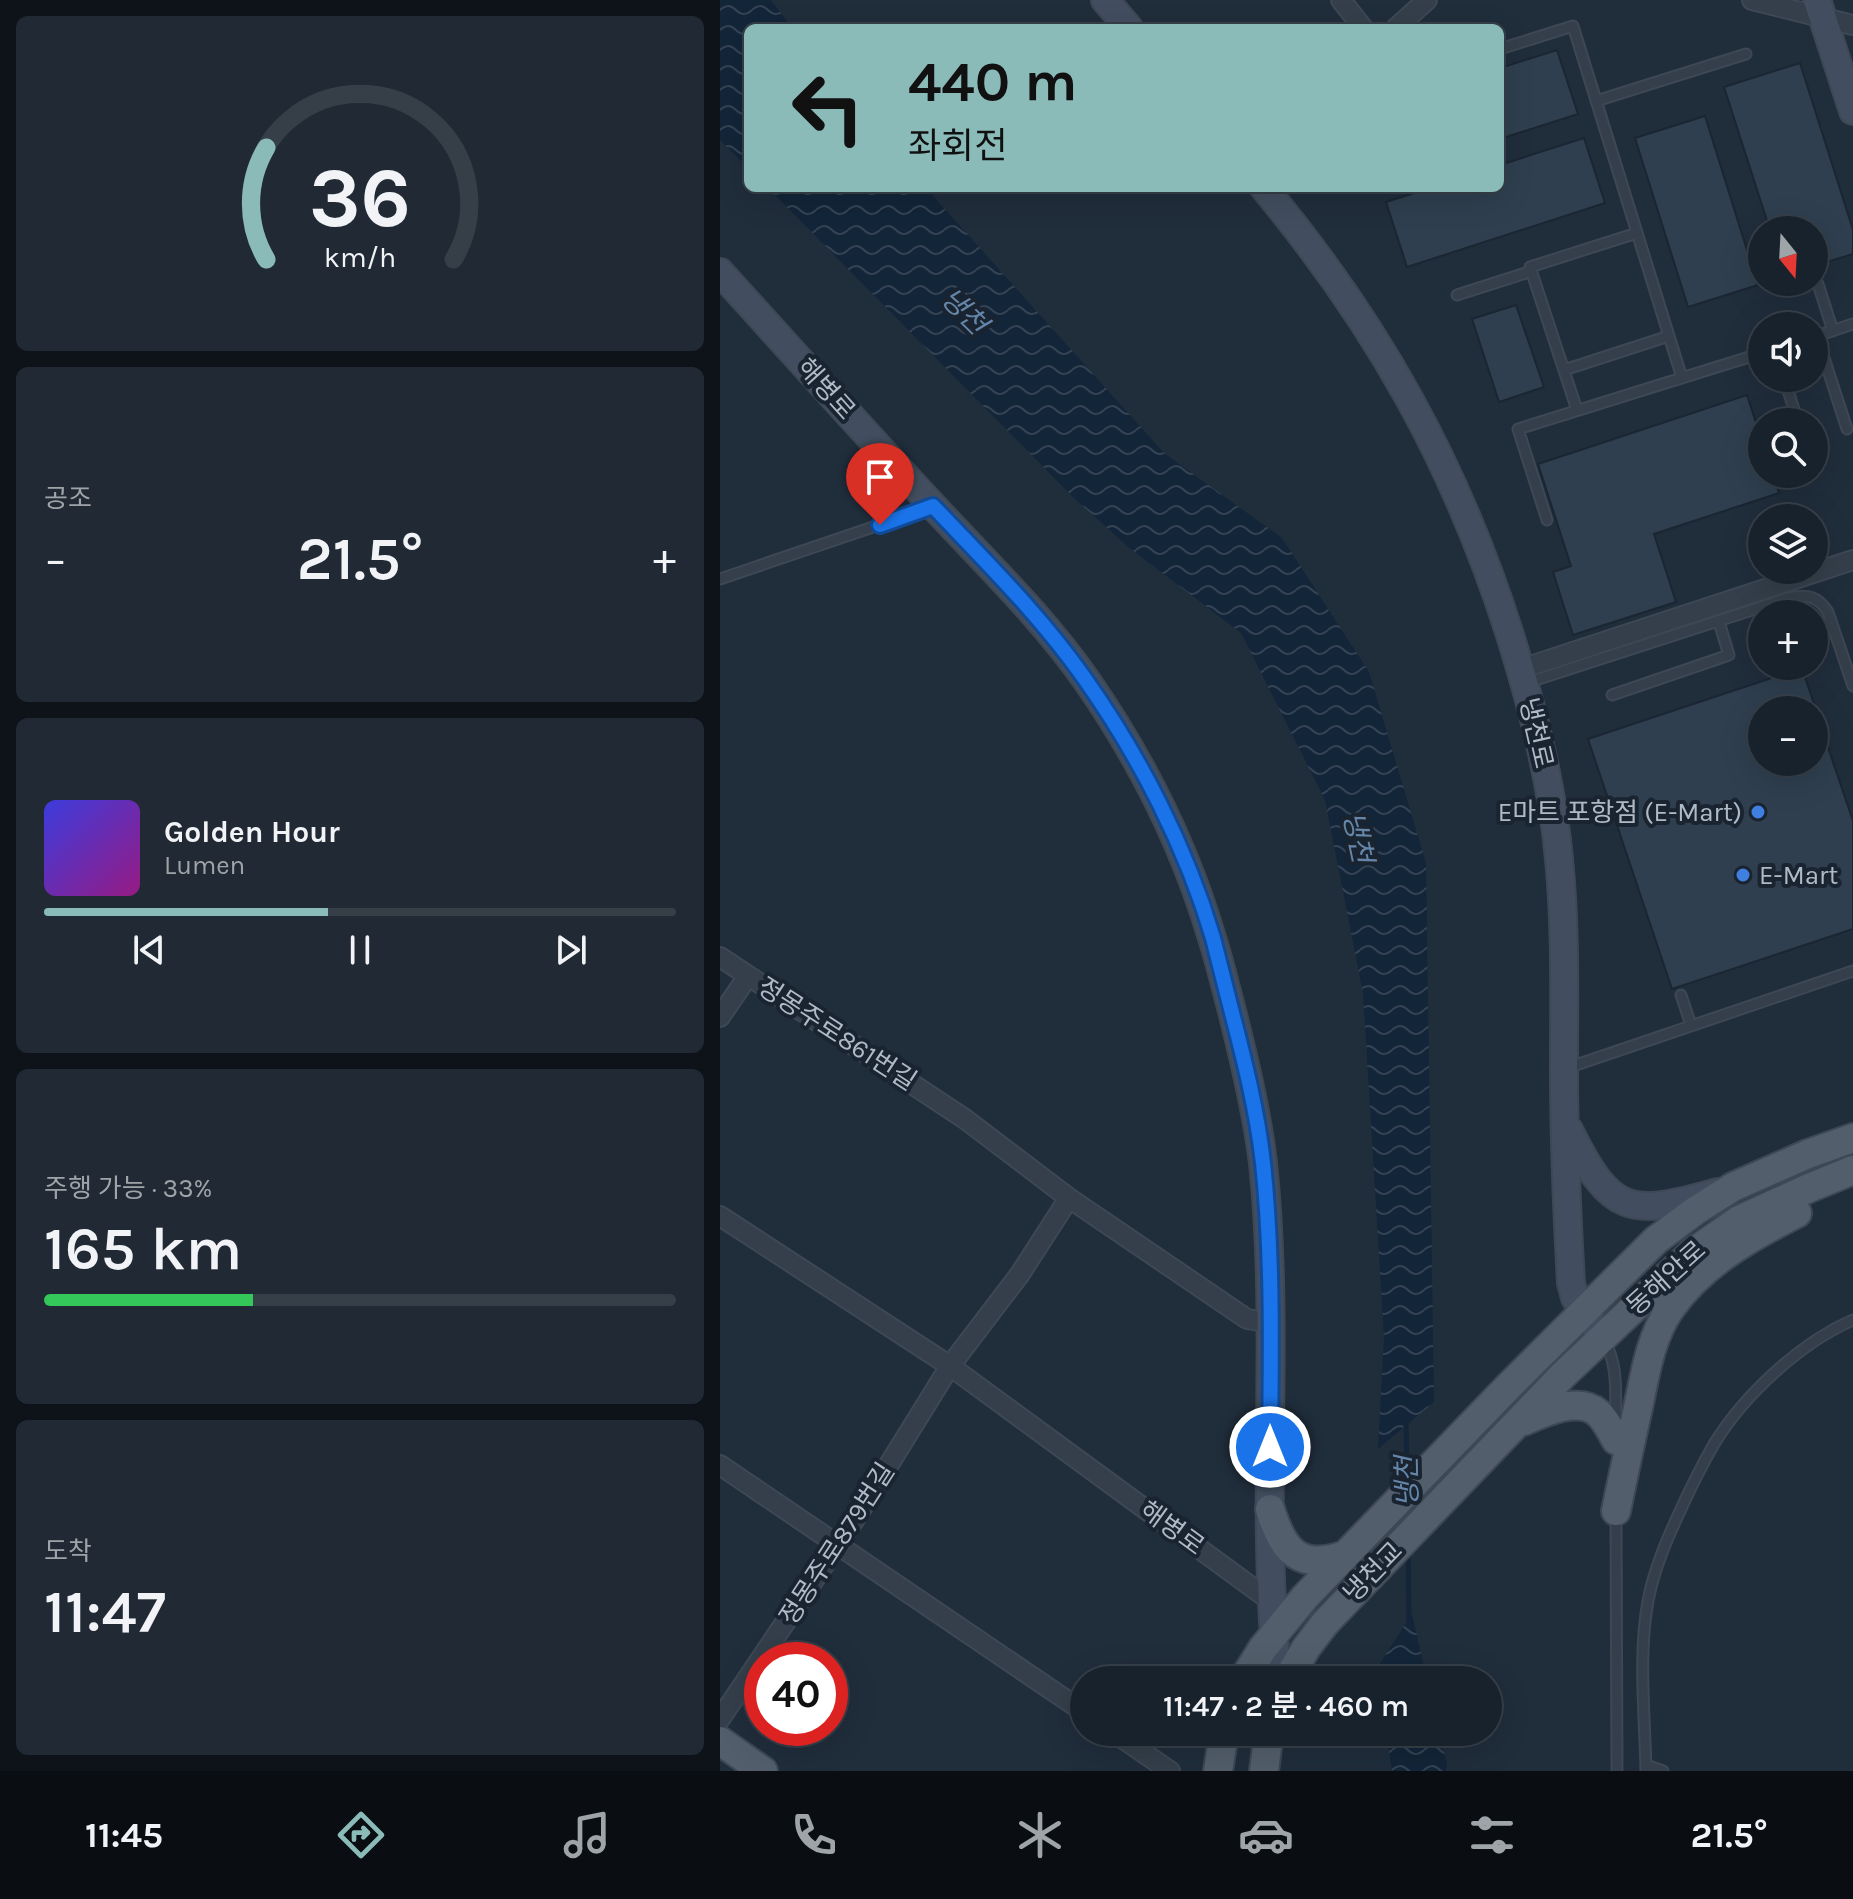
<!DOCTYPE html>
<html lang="ko">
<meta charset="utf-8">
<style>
:root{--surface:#18222c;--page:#212a34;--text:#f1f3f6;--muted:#9fa4a9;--line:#363f48;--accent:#8bbbb9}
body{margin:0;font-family:Karla,"Noto Sans KR",sans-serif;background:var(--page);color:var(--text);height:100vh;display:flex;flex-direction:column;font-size:30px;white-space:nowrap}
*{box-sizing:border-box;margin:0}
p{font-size:26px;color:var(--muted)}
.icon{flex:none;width:44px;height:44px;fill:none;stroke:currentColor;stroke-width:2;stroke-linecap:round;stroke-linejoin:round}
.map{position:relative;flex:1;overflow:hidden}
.panel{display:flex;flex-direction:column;gap:16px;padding:16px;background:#0d1318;width:720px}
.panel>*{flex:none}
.top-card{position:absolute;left:24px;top:24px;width:760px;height:168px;border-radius:12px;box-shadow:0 8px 32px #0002,0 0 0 2px var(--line);background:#8bbbb9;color:#111;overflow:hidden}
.needle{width:52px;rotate:162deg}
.controls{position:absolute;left:1028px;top:216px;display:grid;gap:16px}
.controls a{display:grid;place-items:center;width:80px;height:80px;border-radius:50%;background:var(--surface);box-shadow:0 8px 32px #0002,0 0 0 2px var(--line);font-size:40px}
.speed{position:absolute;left:24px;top:1642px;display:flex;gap:16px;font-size:40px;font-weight:700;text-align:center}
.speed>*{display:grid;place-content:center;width:104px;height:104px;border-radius:50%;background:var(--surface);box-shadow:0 8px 32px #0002,0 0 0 2px var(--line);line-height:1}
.speed .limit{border:12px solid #d22;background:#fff;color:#111}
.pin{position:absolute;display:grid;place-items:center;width:68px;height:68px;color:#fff;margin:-82px -34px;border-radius:50% 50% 50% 0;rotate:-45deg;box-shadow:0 0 8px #0007}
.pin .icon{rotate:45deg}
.me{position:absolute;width:88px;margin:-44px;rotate:0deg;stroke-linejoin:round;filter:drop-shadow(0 0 6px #0008)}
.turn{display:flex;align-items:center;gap:28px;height:168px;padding:0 32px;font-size:36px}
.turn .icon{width:104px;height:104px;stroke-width:2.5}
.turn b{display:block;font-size:56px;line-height:68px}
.big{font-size:60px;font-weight:600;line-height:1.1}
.panel .widget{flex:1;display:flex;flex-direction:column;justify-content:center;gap:12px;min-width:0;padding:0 28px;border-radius:12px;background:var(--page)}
.panel .dial{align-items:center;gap:0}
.dial svg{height:208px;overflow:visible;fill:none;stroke:var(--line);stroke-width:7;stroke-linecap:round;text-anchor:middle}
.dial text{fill:var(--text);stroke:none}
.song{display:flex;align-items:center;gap:24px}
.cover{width:96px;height:96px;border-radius:12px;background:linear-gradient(135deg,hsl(240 70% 55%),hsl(310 70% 35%))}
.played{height:8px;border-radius:4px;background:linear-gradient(90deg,var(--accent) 45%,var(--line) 45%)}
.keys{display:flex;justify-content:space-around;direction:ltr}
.heat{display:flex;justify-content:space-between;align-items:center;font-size:44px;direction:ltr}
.charge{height:12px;border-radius:6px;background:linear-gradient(90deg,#34c759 33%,var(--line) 0)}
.trip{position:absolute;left:350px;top:1666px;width:432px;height:80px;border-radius:40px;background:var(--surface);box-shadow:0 8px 32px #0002,0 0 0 2px var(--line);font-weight:600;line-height:80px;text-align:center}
.dock{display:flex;height:128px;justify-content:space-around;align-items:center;background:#0a0e12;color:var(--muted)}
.dock .icon{width:56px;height:56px}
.dock .on{color:var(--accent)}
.dock b{font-size:36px;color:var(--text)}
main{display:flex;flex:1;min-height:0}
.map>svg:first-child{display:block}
</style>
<main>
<section class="panel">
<div class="widget dial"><svg viewBox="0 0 100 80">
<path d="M14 69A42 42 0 1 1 86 69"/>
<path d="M14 69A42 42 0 0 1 14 26" stroke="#8bbbb9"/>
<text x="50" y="56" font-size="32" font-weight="700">36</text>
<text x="50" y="72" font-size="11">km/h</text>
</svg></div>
<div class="widget"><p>공조</p>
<div class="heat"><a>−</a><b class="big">21.5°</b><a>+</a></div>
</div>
<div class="widget">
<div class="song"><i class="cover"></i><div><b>Golden Hour</b><p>Lumen</p></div></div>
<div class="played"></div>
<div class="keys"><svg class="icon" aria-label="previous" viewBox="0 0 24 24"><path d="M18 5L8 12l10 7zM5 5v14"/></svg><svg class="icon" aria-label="pause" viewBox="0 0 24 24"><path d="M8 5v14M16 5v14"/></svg><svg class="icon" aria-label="next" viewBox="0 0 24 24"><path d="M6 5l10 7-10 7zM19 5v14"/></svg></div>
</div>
<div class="widget"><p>주행 가능 · 33%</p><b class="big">165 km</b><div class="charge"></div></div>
<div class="widget"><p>도착</p><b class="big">11:47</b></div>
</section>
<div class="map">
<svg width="1133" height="1771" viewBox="0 0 1133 1771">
<defs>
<pattern id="water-waves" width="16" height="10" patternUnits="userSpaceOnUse" patternTransform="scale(2)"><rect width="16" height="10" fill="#132539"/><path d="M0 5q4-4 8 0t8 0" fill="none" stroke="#334354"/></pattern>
</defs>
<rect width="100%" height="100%" fill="#202d3b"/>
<path fill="url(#water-waves)" d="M0,0H51L72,28H28V168L0,140Z
M48,188H206L444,453L562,538L649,672L706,863L714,1402L658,1449L664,1337L643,993L605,800L521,633L407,546L353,497Z
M692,1614L707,1680H659L657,1668Z
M666,1732H719L727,1764L726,1771H672Z"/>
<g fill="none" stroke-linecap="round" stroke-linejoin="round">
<path stroke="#132539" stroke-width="5" d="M686,1421L687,1479
M688,1553L689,1623"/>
</g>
<path fill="#2f3f4f" stroke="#1b2632" stroke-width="2" d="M837,50L858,114L780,139V68Z
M1080,63L1133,230V254L1094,266V230H1050L1004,87Z
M985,116L1038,285L968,307L915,138Z
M864,138L885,203L687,267L666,202L710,188H780V165Z
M796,305L824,387L779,402L752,319Z
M1027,395L1042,441V474H1053L1059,493L934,534L956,602L853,635L833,572L851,566L818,464Z
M1082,668L1096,710H1042V762H1094V712H1096L1133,821V929L952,989L868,739Z"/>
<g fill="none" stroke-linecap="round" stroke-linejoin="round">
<g stroke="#3d4854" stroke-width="13">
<path id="lane" d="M780,49L853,26L962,378
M876,101L1026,54
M1098,284L1113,331
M737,295L812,271
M1097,336L1127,429
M1094,337L1133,324
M844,370L949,336
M1064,378L1078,422
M857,410L810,267L917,233
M827,520L798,429L1042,353
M0,579L209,508
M1094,642L1111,620
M806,683L1069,598C1087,594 1098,596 1108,612L1133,686
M892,695L1009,655L999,622
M961,995L971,1025
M847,1068L1133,971
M884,1340C899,1365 895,1396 896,1424
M896,1514L897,1771
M926,1765L943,1771
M926,1771C925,1716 918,1655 928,1601C934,1569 947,1539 961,1509C971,1487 982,1465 994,1444C1024,1395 1080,1343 1133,1320"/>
</g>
<g stroke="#3d4854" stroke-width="22">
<path id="street" d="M621,0L643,28
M1032,0L1133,25
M676,28L707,0
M801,669L1133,560
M0,957L245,1119L349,1198L527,1319L551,1323
M0,1017L28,976
M0,1216L230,1366L552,1602
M0,1465L364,1712
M0,1719L137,1516L230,1366L300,1274L349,1198
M393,1732L450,1771"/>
</g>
<g stroke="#3d4854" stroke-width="30">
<path id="secondary" d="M385,0L409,28
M1097,0L1133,111
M544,188C658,325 736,465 790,635C813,708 832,783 839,859C846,930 844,1000 844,1071C844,1141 847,1212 851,1283L855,1298L882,1337
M0,272C72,351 142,430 215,508C267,564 323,618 367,681C421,759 465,847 492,938C500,963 506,989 513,1015C525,1063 537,1113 543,1163C561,1335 539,1508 558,1680
M849,1130C891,1215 910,1217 998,1192"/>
</g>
<g stroke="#3d4854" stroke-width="32">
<path id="primary" d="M804,1421C824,1412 859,1396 878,1413C886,1420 891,1431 896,1440
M550,1509C563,1551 579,1571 625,1555
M896,1511C903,1477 910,1443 918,1408C925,1375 930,1338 950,1309C981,1264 1030,1237 1077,1213
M523,1680L543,1648L585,1597L789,1386L936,1240L975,1211L1013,1187L1088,1154L1133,1138
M567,1680L586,1648L605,1623L843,1375L972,1253L1019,1220L1089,1188L1133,1170
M0,1741L43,1771
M498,1771L504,1732
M544,1771L549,1732"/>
</g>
<use href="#lane" stroke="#343f4b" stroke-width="9"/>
<use href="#street" stroke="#343f4b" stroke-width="18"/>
<use href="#secondary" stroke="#424e5f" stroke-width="26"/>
<use href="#primary" stroke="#525e6b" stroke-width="28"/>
</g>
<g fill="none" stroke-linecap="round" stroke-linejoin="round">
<g stroke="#114b97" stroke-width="20">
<path id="route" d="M160,525L213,506C266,562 321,616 365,679C420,757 466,847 493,938C499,962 505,985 511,1009C524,1059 537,1110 543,1163C553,1257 551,1352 550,1447"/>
</g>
<use href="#route" stroke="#1a73e8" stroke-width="14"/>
</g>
<g fill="#3f7fe0" stroke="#192430" stroke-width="3">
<circle cx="1038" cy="812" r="8"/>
<circle cx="1023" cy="875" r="8"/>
</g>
<g text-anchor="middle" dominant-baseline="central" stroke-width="8" stroke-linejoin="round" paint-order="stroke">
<g font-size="26" fill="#afbac7" stroke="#192430">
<text transform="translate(106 389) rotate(48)">해병로</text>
<text transform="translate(816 733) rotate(77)">냉천로</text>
<text transform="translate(117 1034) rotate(33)">정몽주로861번길</text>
<text transform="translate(946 1278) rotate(-42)">동해안로</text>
<text transform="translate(452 1528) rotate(36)">해병로</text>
<text transform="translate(117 1544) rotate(-57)">정몽주로879번길</text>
<text transform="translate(653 1572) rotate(-46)">냉천교</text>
</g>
<g font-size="26" fill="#afbac7" stroke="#192430" text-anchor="end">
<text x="1022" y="812">E마트 포항점 (E-Mart)</text>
<text x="1039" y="875" text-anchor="start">E-Mart</text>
</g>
<g font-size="28" font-style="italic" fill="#6586a9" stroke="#192430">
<text transform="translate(244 311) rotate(45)">냉천</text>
<text transform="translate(638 837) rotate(78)">냉천</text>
<text transform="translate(687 1482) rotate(-91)">냉천</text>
</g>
</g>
</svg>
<div class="controls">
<a><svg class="needle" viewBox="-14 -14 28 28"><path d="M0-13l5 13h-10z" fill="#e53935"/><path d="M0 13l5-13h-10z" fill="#9fa4a9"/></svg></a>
<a><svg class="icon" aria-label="sound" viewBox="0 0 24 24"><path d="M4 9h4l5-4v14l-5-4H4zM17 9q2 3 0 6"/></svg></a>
<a><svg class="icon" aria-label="search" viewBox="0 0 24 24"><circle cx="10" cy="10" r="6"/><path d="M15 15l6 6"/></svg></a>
<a><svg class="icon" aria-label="layers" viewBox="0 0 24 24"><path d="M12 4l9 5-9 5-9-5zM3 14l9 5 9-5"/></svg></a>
<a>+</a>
<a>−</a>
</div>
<div class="speed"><div class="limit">40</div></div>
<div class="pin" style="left:160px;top:525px;background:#d93025"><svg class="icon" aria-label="arrive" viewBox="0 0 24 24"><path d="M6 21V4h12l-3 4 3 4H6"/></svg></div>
<svg class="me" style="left:550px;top:1447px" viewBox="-20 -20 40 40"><circle r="17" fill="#1a73e8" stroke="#fff" stroke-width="3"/><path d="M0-11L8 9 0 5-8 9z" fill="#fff"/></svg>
<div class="trip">11:47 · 2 분 · 460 m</div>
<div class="top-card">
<div class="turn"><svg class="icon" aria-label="left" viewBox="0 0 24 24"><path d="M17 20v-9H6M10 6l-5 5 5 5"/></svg><div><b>440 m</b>좌회전</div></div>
</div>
</div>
</main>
<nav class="dock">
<b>11:45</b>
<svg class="icon on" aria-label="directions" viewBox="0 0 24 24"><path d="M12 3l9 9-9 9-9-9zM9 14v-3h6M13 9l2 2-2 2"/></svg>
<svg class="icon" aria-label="music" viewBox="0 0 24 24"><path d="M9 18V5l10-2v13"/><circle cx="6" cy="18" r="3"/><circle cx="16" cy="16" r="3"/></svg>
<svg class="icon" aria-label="phone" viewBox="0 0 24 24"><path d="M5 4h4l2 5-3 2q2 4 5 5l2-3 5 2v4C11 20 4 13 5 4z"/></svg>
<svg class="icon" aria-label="climate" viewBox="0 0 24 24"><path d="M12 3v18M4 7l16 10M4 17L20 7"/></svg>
<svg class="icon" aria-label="car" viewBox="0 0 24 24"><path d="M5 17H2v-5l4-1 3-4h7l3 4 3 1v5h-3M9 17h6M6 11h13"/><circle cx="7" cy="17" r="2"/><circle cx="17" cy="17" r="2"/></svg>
<svg class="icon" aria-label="filters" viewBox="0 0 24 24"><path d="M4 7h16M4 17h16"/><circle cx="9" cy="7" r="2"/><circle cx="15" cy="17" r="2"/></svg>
<b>21.5°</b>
</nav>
